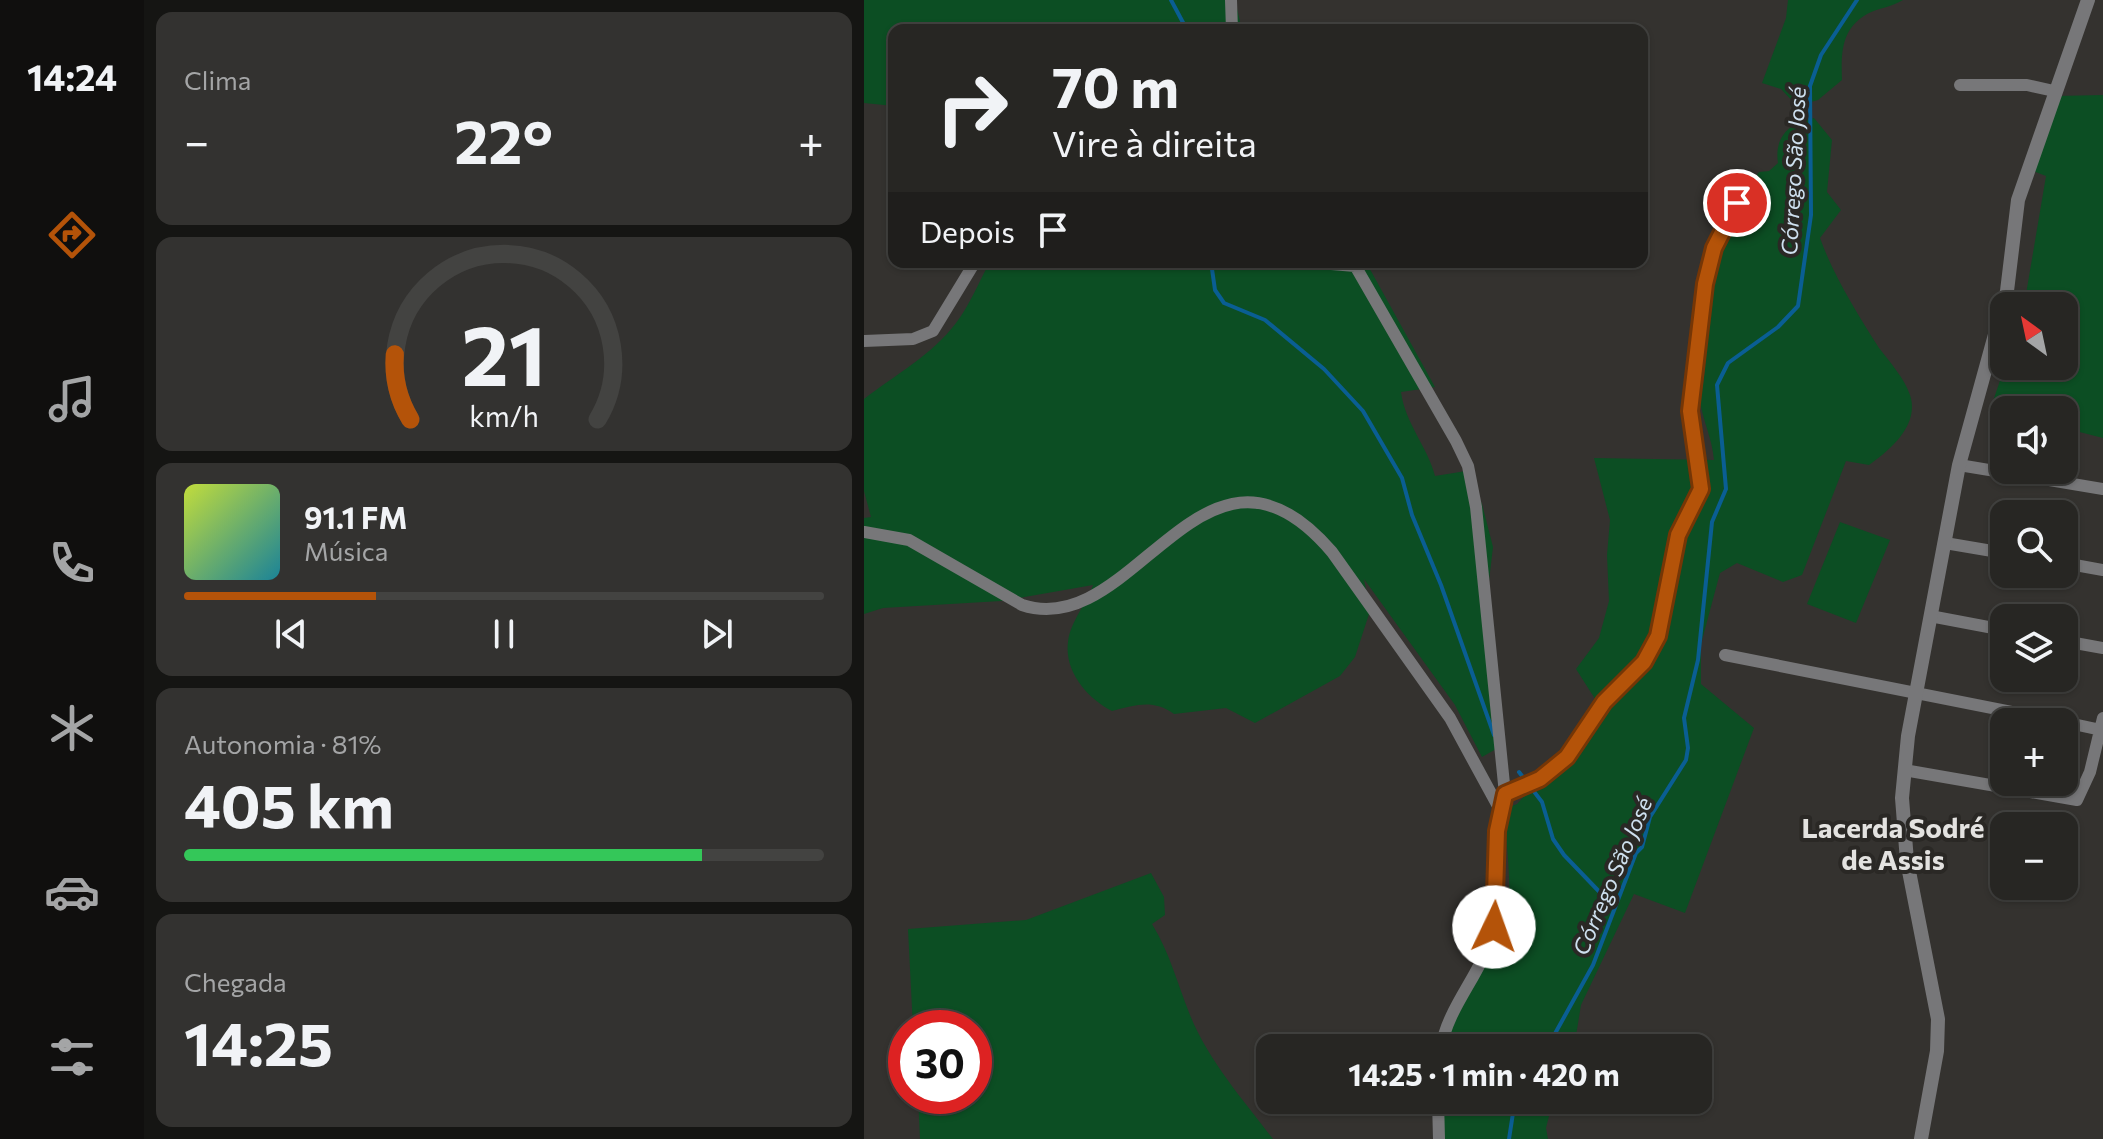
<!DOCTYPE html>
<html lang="pt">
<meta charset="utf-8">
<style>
:root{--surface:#272623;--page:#333230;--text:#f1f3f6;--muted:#a4a5a6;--line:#434341;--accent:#b45309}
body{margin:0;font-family:Commissioner,sans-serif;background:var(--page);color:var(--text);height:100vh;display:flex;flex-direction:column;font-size:30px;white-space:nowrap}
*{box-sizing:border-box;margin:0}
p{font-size:26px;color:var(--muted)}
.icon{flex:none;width:44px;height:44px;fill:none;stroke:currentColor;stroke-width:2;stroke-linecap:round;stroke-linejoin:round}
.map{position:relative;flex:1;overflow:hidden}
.sheet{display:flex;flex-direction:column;gap:12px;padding:12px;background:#151513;width:720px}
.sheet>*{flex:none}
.top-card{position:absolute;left:24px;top:24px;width:760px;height:244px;border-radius:16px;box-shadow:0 2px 6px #0004,0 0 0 2px var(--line);background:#272623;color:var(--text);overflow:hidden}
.needle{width:52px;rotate:327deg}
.tools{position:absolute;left:1126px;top:292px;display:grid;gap:16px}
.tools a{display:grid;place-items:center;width:88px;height:88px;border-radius:16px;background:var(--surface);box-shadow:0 2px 6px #0004,0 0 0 2px var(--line);font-size:40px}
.speed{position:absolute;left:24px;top:1010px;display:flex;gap:16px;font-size:40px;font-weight:700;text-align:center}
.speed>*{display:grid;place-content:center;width:104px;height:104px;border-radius:50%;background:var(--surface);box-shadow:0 2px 6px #0004,0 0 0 2px var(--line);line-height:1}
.speed .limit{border:12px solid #d22;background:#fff;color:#111}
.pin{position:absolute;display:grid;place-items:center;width:68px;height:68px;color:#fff;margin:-34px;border:4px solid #fff;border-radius:50%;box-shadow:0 2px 8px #0007}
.me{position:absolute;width:88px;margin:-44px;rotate:3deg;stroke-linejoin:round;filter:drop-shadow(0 0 6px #0008)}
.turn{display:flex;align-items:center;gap:28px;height:168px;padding:0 32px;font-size:36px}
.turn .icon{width:104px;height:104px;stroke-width:2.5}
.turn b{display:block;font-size:56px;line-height:68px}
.then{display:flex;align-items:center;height:76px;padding:0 32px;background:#0003;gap:16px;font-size:30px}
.big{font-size:60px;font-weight:700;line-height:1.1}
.sheet .card{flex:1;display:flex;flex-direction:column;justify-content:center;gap:12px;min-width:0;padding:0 28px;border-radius:16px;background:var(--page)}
.sheet .dial{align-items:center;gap:0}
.dial svg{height:208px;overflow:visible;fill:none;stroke:var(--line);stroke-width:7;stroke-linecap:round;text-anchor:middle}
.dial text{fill:var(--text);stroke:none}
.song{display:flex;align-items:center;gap:24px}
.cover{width:96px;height:96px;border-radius:12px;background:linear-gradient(135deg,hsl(70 70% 55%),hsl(190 70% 35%))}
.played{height:8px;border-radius:4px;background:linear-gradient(90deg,var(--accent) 30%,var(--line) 30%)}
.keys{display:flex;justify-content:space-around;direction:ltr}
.heat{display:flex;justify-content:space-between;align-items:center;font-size:44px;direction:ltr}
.charge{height:12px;border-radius:6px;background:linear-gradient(90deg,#34c759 81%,var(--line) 0)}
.trip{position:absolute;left:392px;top:1034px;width:456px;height:80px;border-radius:16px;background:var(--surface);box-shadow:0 2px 6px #0004,0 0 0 2px var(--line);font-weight:700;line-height:80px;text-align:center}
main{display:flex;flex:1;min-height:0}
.dock{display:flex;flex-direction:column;width:144px;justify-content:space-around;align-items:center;background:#100f0e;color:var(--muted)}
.dock .icon{width:56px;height:56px}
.dock .on{color:var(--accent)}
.dock b{font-size:36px;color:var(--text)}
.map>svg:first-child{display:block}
</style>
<main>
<nav class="dock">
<b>14:24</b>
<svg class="icon on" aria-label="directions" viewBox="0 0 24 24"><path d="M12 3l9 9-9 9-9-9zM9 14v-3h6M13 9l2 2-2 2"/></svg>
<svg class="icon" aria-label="music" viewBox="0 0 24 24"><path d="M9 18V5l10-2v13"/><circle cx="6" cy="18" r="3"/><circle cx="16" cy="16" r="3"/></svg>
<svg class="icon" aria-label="phone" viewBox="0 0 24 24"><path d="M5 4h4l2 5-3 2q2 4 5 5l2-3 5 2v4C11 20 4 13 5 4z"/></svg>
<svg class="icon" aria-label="climate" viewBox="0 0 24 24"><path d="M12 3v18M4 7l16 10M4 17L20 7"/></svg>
<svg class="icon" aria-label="car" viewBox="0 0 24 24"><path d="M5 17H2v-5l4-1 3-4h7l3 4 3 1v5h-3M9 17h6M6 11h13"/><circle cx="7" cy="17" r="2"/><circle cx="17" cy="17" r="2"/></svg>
<svg class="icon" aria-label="filters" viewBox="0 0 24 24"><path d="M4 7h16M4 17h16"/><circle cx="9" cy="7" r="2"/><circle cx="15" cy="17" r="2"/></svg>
</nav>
<section class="sheet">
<div class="card"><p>Clima</p>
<div class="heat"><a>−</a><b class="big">22°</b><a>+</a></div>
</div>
<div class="card dial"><svg viewBox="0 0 100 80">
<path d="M14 69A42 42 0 1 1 86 69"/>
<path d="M14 69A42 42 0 0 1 8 44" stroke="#b45309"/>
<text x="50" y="56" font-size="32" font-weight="700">21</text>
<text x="50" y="72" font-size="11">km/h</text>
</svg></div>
<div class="card">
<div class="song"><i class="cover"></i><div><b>91.1 FM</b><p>Música</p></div></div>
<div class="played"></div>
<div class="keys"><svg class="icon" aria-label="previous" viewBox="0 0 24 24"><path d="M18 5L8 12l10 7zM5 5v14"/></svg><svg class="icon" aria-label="pause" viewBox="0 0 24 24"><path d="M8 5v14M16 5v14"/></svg><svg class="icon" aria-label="next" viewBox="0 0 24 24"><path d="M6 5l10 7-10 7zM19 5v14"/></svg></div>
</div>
<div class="card"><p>Autonomia · 81%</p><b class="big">405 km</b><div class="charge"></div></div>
<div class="card"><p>Chegada</p><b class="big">14:25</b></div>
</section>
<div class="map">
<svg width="1239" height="1139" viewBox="0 0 1239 1139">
<rect width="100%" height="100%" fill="#34322f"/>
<path fill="#0c4e23" d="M0,0H371L378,30H30V106L0,103Z
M924,0H1039C1028,7 1014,8 1003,14C977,29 977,53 978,80L954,100L933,106L917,89L898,83L922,18Z
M1239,95V438L1200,428V410H1140V413L1126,410L1141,366H1200V306H1160L1182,176L1169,171L1192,96Z
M950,118L968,140L963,192L977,210L956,238C970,277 993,313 1015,348C1025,361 1041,379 1046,395C1056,425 1026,450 1005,465L982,461L938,575L919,582L873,563L856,573L837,644V684L890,728L821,913L770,894L717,1005L710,1048H584C588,1000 629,954 643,907C649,888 641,832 640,809L653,804L690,764L716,744L733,702L712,669L735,638L745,601L743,555L746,520L730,458L850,460C848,438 839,421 836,401C851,338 830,266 862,207C869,193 886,186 895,172L905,171L914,163C910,138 925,122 950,118Z
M126,262H502L571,387L537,392C541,423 563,446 571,476L602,471L618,504L629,547L622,606L632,749L618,757L591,705L500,579L506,611L491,657L476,676L391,723L362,708L310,714C289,699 272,705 248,711C224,699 200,672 204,642C206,622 223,603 229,585L137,601L19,608L0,614V518L7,517L0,491V399C31,375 68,355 92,323C106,305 115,281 126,262Z
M976,522L1026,540L992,623L943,604Z
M287,873L300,897L301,915L288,924C306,953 313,983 326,1015C344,1060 380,1101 409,1139H56L54,1096H110V1028H49L44,929L162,920Z
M580,1100H689L682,1128L684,1139H578Z"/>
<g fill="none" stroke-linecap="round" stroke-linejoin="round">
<path stroke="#0a5e93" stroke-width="4" d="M307,0L323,30
M347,262L351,290L360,303L401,320L460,369L499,411L538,478L548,515L577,585L630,735
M655,772L678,802L689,839L700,855L749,906
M683,1048L729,965L772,853L778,847L786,817L822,760L824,748L820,718L834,660L848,522L862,489L853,385L864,363L914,327L934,306L947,215L946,86L957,55L993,0
M645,1139L651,1100"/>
<path stroke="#777779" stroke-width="12" d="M367,0L368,30
M1096,85H1163L1190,91
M444,262L491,266
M489,262L592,441L604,466L612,507L641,794C624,837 639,885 629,929C620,972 584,1005 577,1048
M0,341L49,339L69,331L111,262
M1095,465L1239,489
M0,532L45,540L158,605C271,643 340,402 468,552L586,718L635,808
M1081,543L1140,553
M1200,563L1239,570
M1066,616L1140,630
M1200,641L1239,648
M861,655L1198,722
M1200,722L1237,730
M1040,770L1213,800L1226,772L1239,718
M641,794L676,779L703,757L740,702L780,662L794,636L814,535L837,489L826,411L841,284L850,248L880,192
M574,1100L575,1139"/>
<path stroke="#777779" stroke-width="14" d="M1057,1139L1073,1051L1074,1019L1043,861L1038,798L1044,736L1095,465L1143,291L1154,200L1224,0"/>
</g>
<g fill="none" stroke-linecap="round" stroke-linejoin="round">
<g stroke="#753606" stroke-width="20">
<path id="route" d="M630,927L633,831L641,794L676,779L703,757L740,702L780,662L794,636L814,535L837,489L826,411L841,284L850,248L873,203"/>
</g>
<use href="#route" stroke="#b45309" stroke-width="14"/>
</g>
<g text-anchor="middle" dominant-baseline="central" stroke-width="8" stroke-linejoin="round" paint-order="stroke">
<g font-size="22" font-style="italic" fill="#cee0ef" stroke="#2a2825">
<text transform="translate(929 171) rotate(-87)">Córrego São José</text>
<text transform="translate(748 876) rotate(-67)">Córrego São José</text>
</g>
<g font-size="28" font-weight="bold" fill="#e3e2e0" stroke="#2a2825">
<text x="1029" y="827">Lacerda Sodré<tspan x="1029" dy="32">de Assis</tspan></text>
</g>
</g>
</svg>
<div class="tools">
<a><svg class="needle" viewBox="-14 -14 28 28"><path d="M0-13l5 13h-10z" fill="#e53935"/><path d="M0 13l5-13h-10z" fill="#a4a5a6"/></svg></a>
<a><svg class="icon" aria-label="sound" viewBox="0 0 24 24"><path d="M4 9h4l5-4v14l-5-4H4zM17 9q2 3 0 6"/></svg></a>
<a><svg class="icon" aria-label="search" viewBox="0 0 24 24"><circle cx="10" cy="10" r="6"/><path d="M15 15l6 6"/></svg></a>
<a><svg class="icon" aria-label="layers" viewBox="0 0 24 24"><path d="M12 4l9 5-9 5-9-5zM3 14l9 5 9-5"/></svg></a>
<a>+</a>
<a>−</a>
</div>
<div class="speed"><div class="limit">30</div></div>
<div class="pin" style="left:873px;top:203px;background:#d93025"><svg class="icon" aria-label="arrive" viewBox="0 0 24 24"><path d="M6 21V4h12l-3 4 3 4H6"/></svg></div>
<svg class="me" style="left:630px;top:927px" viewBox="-20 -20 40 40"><circle r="19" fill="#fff"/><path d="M0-13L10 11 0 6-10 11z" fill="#b45309"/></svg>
<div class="trip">14:25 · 1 min · 420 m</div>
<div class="top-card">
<div class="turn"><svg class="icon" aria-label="right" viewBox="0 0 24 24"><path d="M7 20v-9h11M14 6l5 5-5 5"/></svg><div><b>70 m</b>Vire à direita</div></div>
<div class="then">Depois<svg class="icon" aria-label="arrive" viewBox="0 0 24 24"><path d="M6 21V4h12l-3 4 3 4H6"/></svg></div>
</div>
</div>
</main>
